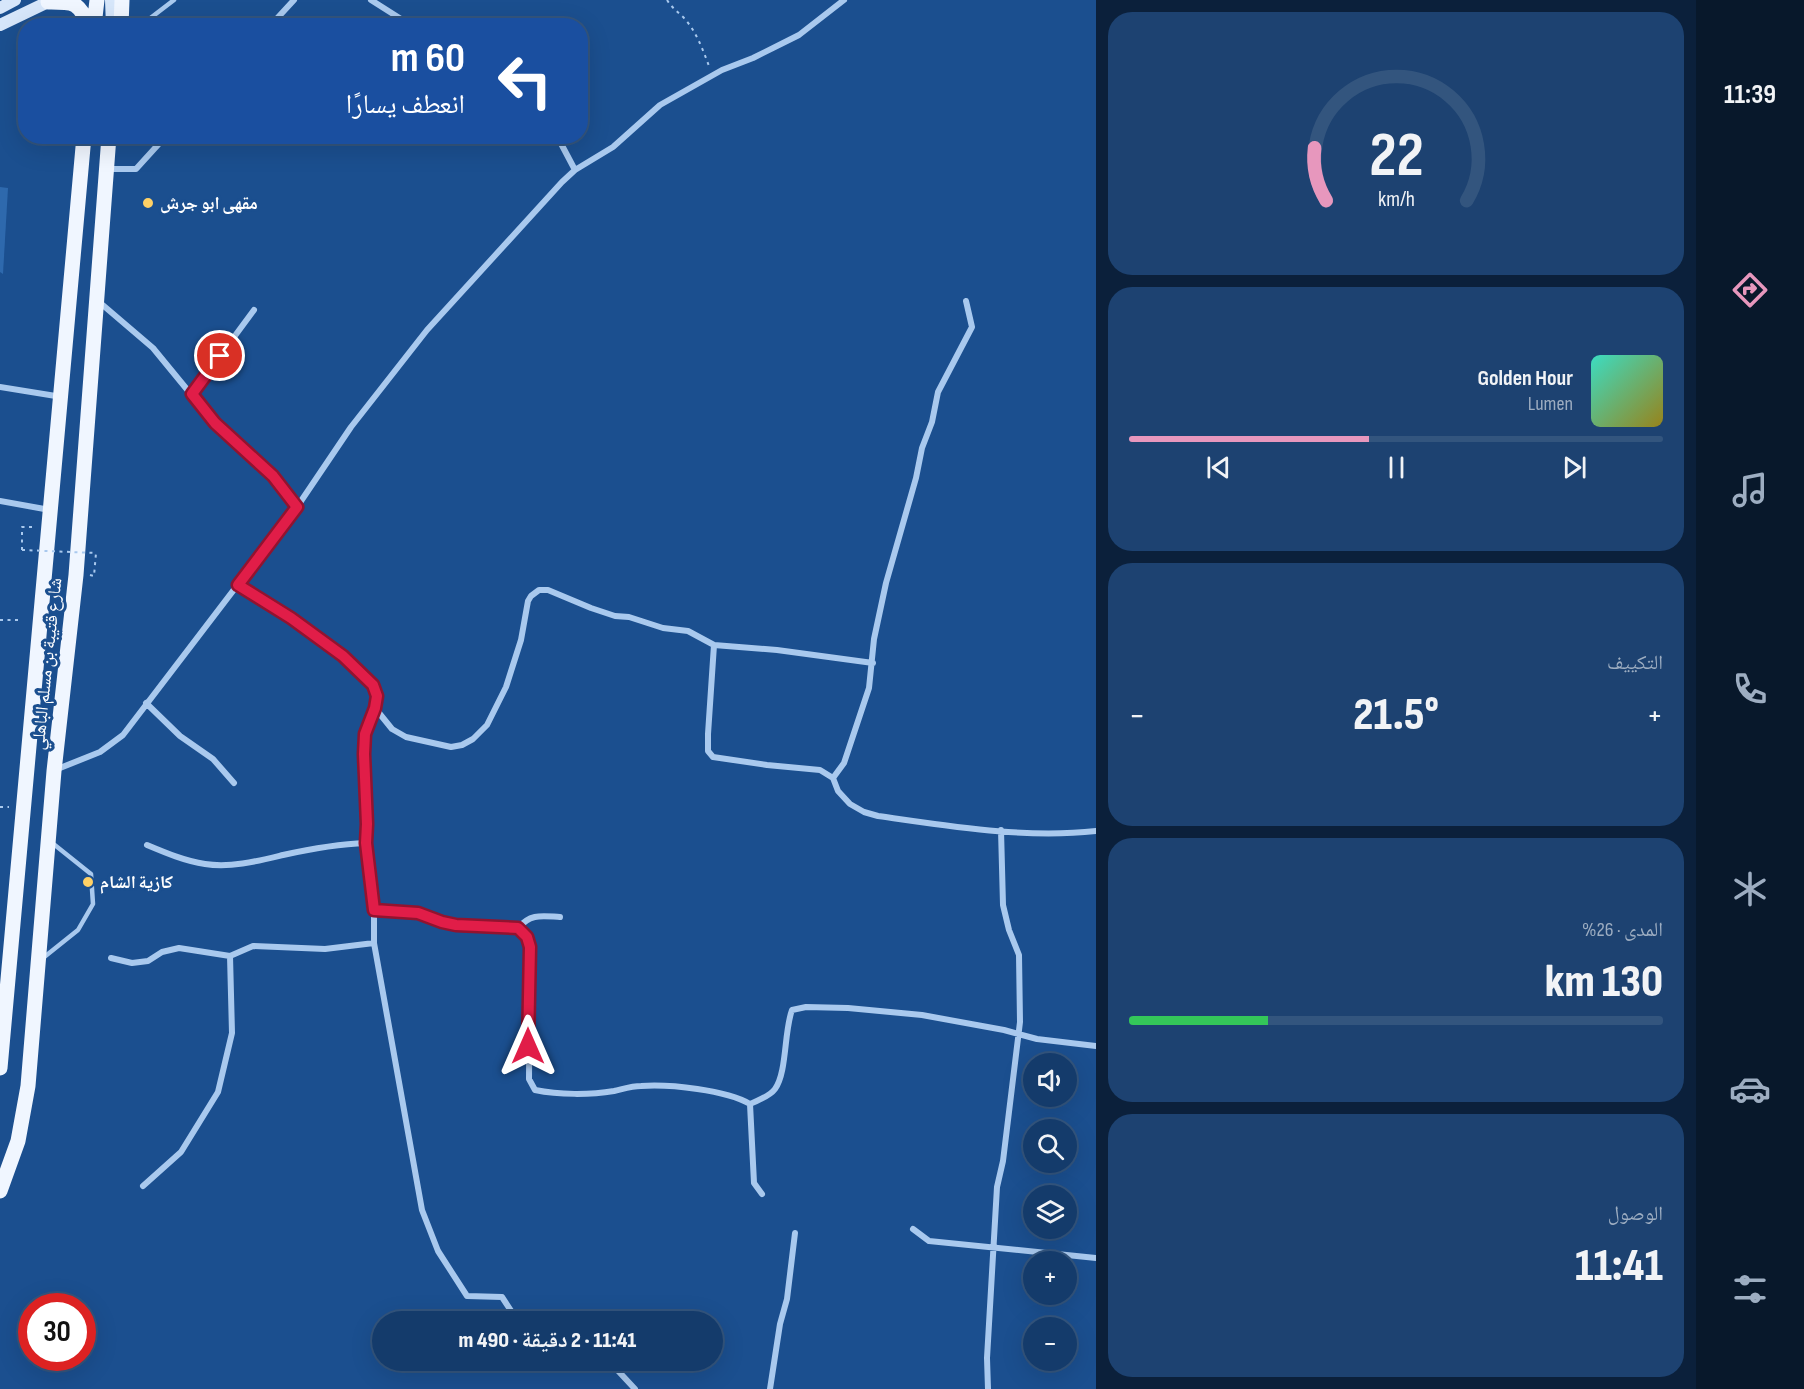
<!DOCTYPE html>
<html lang="ar">
<meta charset="utf-8">
<style>
:root{--surface:#143b6b;--page:#1d4271;--text:#f1f3f6;--muted:#9dadc1;--line:#33557e;--accent:#e797bd}
body{margin:0;font-family:"Sofia Sans Condensed","Noto Naskh Arabic",sans-serif;background:var(--page);color:var(--text);direction:rtl;height:100vh;display:flex;flex-direction:column;font-size:22px;white-space:nowrap}
*{box-sizing:border-box;margin:0}
p{font-size:20px;color:var(--muted)}
.icon{flex:none;width:33px;height:33px;fill:none;stroke:currentColor;stroke-width:2;stroke-linecap:round;stroke-linejoin:round}
.map{position:relative;flex:1;overflow:hidden;direction:ltr}
.side{display:flex;flex-direction:column;gap:12px;padding:12px;background:#0b203b;width:600px}
.side>*{flex:none}
.banner{position:absolute;left:18px;top:18px;width:570px;height:126px;border-radius:24px;box-shadow:0 6px 24px #0002,0 0 0 2px var(--line);direction:rtl;background:#1a4fa0;color:#fff;overflow:hidden}
.buttons{position:absolute;left:1023px;top:1053px;display:grid;gap:12px}
.buttons a{display:grid;place-items:center;width:54px;height:54px;border-radius:50%;background:var(--surface);box-shadow:0 6px 24px #0002,0 0 0 2px var(--line);font-size:30px}
.speed{position:absolute;left:18px;top:1293px;display:flex;gap:12px;font-size:30px;font-weight:700;text-align:center}
.speed>*{display:grid;place-content:center;width:78px;height:78px;border-radius:50%;background:var(--surface);box-shadow:0 6px 24px #0002,0 0 0 2px var(--line);line-height:1}
.speed .limit{border:9px solid #d22;background:#fff;color:#111}
.pin{position:absolute;display:grid;place-items:center;width:51px;height:51px;color:#fff;margin:-26px;border:3px solid #fff;border-radius:50%;box-shadow:0 2px 6px #0007}
.me{position:absolute;width:66px;margin:-33px;rotate:0deg;stroke-linejoin:round;filter:drop-shadow(0 0 4px #0008)}
.turn{display:flex;align-items:center;gap:21px;height:126px;padding:0 24px;font-size:27px}
.turn .icon{width:78px;height:78px;stroke-width:2.5}
.turn b{display:block;font-size:42px;line-height:51px}
.big{font-size:45px;font-weight:800;line-height:1.1}
.side .widget{flex:1;display:flex;flex-direction:column;justify-content:center;gap:9px;min-width:0;padding:0 21px;border-radius:24px;background:var(--page)}
.side .dial{align-items:center;gap:0}
.dial svg{height:156px;overflow:visible;fill:none;stroke:var(--line);stroke-width:7;stroke-linecap:round;text-anchor:middle}
.dial text{fill:var(--text);stroke:none}
.song{display:flex;align-items:center;gap:18px}
.cover{width:72px;height:72px;border-radius:9px;background:linear-gradient(135deg,hsl(170 70% 55%),hsl(50 70% 35%))}
.played{height:6px;border-radius:3px;background:linear-gradient(90deg,var(--accent) 45%,var(--line) 45%)}
.keys{display:flex;justify-content:space-around;direction:ltr}
.heat{display:flex;justify-content:space-between;align-items:center;font-size:33px;direction:ltr}
.charge{height:9px;border-radius:4px;background:linear-gradient(90deg,#34c759 26%,var(--line) 0)}
.trip{position:absolute;left:372px;top:1311px;width:351px;height:60px;border-radius:30px;background:var(--surface);box-shadow:0 6px 24px #0002,0 0 0 2px var(--line);font-weight:800;line-height:60px;text-align:center;direction:rtl}
main{display:flex;flex:1;min-height:0}
.tab-bar{display:flex;flex-direction:column;width:108px;justify-content:space-around;align-items:center;background:#08182b;color:var(--muted)}
.tab-bar .icon{width:42px;height:42px}
.tab-bar .on{color:var(--accent)}
.tab-bar b{font-size:27px;color:var(--text)}
.map>svg:first-child{display:block}
</style>
<main>
<nav class="tab-bar">
<b>11:39</b>
<svg class="icon on" aria-label="directions" viewBox="0 0 24 24"><path d="M12 3l9 9-9 9-9-9zM9 14v-3h6M13 9l2 2-2 2"/></svg>
<svg class="icon" aria-label="music" viewBox="0 0 24 24"><path d="M9 18V5l10-2v13"/><circle cx="6" cy="18" r="3"/><circle cx="16" cy="16" r="3"/></svg>
<svg class="icon" aria-label="phone" viewBox="0 0 24 24"><path d="M5 4h4l2 5-3 2q2 4 5 5l2-3 5 2v4C11 20 4 13 5 4z"/></svg>
<svg class="icon" aria-label="climate" viewBox="0 0 24 24"><path d="M12 3v18M4 7l16 10M4 17L20 7"/></svg>
<svg class="icon" aria-label="car" viewBox="0 0 24 24"><path d="M5 17H2v-5l4-1 3-4h7l3 4 3 1v5h-3M9 17h6M6 11h13"/><circle cx="7" cy="17" r="2"/><circle cx="17" cy="17" r="2"/></svg>
<svg class="icon" aria-label="filters" viewBox="0 0 24 24"><path d="M4 7h16M4 17h16"/><circle cx="9" cy="7" r="2"/><circle cx="15" cy="17" r="2"/></svg>
</nav>
<section class="side">
<div class="widget dial"><svg viewBox="0 0 100 80">
<path d="M14 69A42 42 0 1 1 86 69"/>
<path d="M14 69A42 42 0 0 1 8 42" stroke="#e797bd"/>
<text x="50" y="56" font-size="32" font-weight="700">22</text>
<text x="50" y="72" font-size="11">km/h</text>
</svg></div>
<div class="widget">
<div class="song"><i class="cover"></i><div><b>Golden Hour</b><p>Lumen</p></div></div>
<div class="played"></div>
<div class="keys"><svg class="icon" aria-label="previous" viewBox="0 0 24 24"><path d="M18 5L8 12l10 7zM5 5v14"/></svg><svg class="icon" aria-label="pause" viewBox="0 0 24 24"><path d="M8 5v14M16 5v14"/></svg><svg class="icon" aria-label="next" viewBox="0 0 24 24"><path d="M6 5l10 7-10 7zM19 5v14"/></svg></div>
</div>
<div class="widget"><p>التكييف</p>
<div class="heat"><a>−</a><b class="big">21.5°</b><a>+</a></div>
</div>
<div class="widget"><p>المدى · 26%</p><b class="big">130 km</b><div class="charge"></div></div>
<div class="widget"><p>الوصول</p><b class="big">11:41</b></div>
</section>
<div class="map">
<svg width="1096" height="1389" viewBox="0 0 1096 1389">
<rect width="100%" height="100%" fill="#1b4f8f"/>
<path fill="#2e69ad" d="M0,187L8,188L3,274L0,272Z"/>
<g fill="none" stroke-linecap="round" stroke-linejoin="round">
<path stroke="#a9c9ee" stroke-width="2" stroke-dasharray="3 4.5" stroke-linecap="butt" d="M667,0C672,8 678,12 684,18C696,31 703,50 709,66
M22,550V527H34
M90,575L94,576L96,553
M0,620H22
M0,807H9"/>
<path stroke="#a9c9ee" stroke-width="4.5" d="M140,26L174,0
M43,958L78,930L93,904L91,874L51,842"/>
<path stroke="#a9c9ee" stroke-width="6" d="M371,0L412,26
M270,26L294,0
M557,136L575,170
M106,169H136L166,136
M98,301L153,348L208,415L273,476L297,507
M0,387L62,397
M192,394L254,310
M0,501L50,510
M238,584L291,618L343,656L373,685L377,696L375,708L365,734L364,754L367,824L366,843L374,910V943L422,1210L438,1251L467,1296L502,1297L517,1320L521,1322
M714,645L708,734V751L713,757L767,765L820,770L833,778L838,791L850,804L864,812L878,816C949,826 1024,839 1096,831
M146,703L180,736L213,759L234,783
M375,708L392,729L406,737L451,747L462,745L473,739L487,725L506,687L521,640L528,601L531,596L539,590H548L591,608L615,616L629,617L663,628L688,631L714,645L777,650L873,663
M55,770L100,752L123,735L297,507L351,427L427,330L562,182L575,170L613,147L660,105L722,70L753,58L799,35L844,0
M833,778L844,763L869,688L874,639L886,583L916,478L922,448L932,422L938,392L972,327L966,301
M147,845C166,853 185,861 205,864C231,868 258,861 283,855C310,849 338,844 366,843
M374,910L418,913L442,922L457,925L518,928L527,937L530,947L529,1079L535,1090C559,1095 590,1095 614,1091C623,1089 632,1086 641,1086C670,1084 726,1090 750,1104
M518,928C531,913 542,916 560,917
M111,958L132,963L148,961L162,952L179,948L230,956
M750,1104C758,1100 769,1097 775,1089C787,1073 784,1031 792,1010L806,1007L848,1008L922,1015L1004,1030L1037,1039L1096,1046
M750,1104L754,1183L762,1194
M143,1186L181,1152L218,1092L232,1033L230,956L253,946L325,949L374,943
M913,1229L929,1241L1096,1258
M608,1360L635,1389
M770,1389L780,1324L787,1299L795,1233
M988,1389L987,1358L997,1187L1003,1161L1020,1022L1019,955L1009,930L1003,905L1001,830"/>
<path stroke="#d6e6fa" stroke-width="12" d="M111,0L112,26
M0,8L15,0
M0,25L52,0"/>
<path stroke="#f0f6ff" stroke-width="15" d="M48,2C74,2 78,1 89,26
M94,26L97,0
M121,26L122,0
M0,1068C26,757 58,447 84,136
M0,1191L18,1141L28,1086L54,771L76,575L109,136"/>
<path stroke="#a9c9ee" stroke-width="2" stroke-dasharray="3 4.5" stroke-linecap="butt" d="M22,550L96,553"/>
</g>
<g fill="none" stroke-linecap="round" stroke-linejoin="round">
<g stroke="#92132f" stroke-width="15">
<path id="route" d="M220,356L192,394L215,423L273,476L297,507L238,585L291,618L343,656L373,685L377,696L375,708L365,734L364,754L367,824L366,843L374,910L418,913L442,922L456,925L518,928L527,937L530,947L528,1046"/>
</g>
<use href="#route" stroke="#e11d48" stroke-width="10"/>
</g>
<g fill="#ffd166" stroke="#1b4f8f" stroke-width="2">
<circle cx="148" cy="203" r="6"/>
<circle cx="88" cy="882" r="6"/>
</g>
<g text-anchor="middle" dominant-baseline="central" stroke-width="6" stroke-linejoin="round" paint-order="stroke">
<g font-size="18" font-weight="bold" fill="#fff" stroke="#1b4f8f" text-anchor="start">
<text x="160" y="203">مقهى ابو جرش</text>
<text x="100" y="882">كازية الشام</text>
</g>
<g font-size="18" fill="#fff" stroke="#1b4f8f">
<text transform="translate(47 664) rotate(-84)">شارع قتيبة بن مسلم الباهلي</text>
</g>
</g>
</svg>
<div class="buttons">
<a><svg class="icon" aria-label="sound" viewBox="0 0 24 24"><path d="M4 9h4l5-4v14l-5-4H4zM17 9q2 3 0 6"/></svg></a>
<a><svg class="icon" aria-label="search" viewBox="0 0 24 24"><circle cx="10" cy="10" r="6"/><path d="M15 15l6 6"/></svg></a>
<a><svg class="icon" aria-label="layers" viewBox="0 0 24 24"><path d="M12 4l9 5-9 5-9-5zM3 14l9 5 9-5"/></svg></a>
<a>+</a>
<a>−</a>
</div>
<div class="speed"><div class="limit">30</div></div>
<div class="pin" style="left:220px;top:356px;background:#d93025"><svg class="icon" aria-label="arrive" viewBox="0 0 24 24"><path d="M6 21V4h12l-3 4 3 4H6"/></svg></div>
<svg class="me" style="left:528px;top:1046px" viewBox="-20 -20 40 40"><path d="M0-17L14 15 0 8-14 15z" fill="#e11d48" stroke="#fff" stroke-width="4"/></svg>
<div class="trip">11:41 · 2 دقيقة · 490 m</div>
<div class="banner">
<div class="turn"><svg class="icon" aria-label="left" viewBox="0 0 24 24"><path d="M17 20v-9H6M10 6l-5 5 5 5"/></svg><div><b>60 m</b>انعطف يسارًا</div></div>
</div>
</div>
</main>
